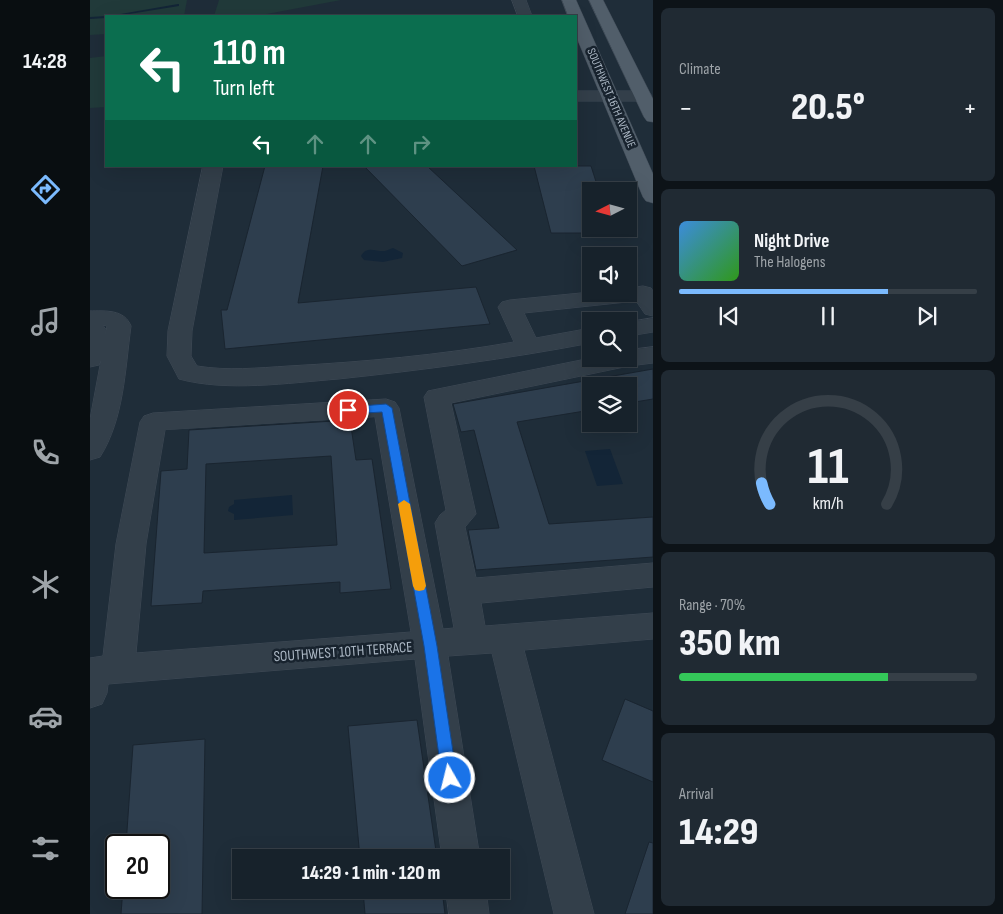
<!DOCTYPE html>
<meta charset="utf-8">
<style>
:root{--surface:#17222b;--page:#202a33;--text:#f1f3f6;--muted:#9ea4a9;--line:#363f47;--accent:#7bbafe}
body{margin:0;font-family:"Sofia Sans Condensed",sans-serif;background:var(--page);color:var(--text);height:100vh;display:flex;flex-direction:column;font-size:19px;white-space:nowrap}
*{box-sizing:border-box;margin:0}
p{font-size:16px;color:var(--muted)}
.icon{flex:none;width:28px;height:28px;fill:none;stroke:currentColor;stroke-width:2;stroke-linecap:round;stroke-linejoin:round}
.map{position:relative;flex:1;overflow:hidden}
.side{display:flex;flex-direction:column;gap:8px;padding:8px;background:#0d1318;width:350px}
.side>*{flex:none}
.banner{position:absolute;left:15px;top:15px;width:472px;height:152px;border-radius:0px;box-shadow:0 5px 20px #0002,0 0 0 1px var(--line);background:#0b6e4f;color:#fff;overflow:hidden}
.needle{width:32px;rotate:264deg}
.buttons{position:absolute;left:492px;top:182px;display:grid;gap:10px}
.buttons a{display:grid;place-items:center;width:55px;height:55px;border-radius:0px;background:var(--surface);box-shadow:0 5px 20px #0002,0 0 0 1px var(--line);font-size:25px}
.speed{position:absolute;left:15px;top:834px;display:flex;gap:10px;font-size:25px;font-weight:700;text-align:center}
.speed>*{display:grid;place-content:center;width:65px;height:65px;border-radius:50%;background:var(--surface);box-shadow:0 5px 20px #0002,0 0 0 1px var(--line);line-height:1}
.speed .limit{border:2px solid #111;border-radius:8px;background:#fff;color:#111}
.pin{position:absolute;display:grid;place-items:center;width:42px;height:42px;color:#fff;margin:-21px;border:2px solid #fff;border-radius:50%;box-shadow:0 1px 5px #0007}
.me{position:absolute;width:55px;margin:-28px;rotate:352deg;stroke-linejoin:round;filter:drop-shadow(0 0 4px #0008)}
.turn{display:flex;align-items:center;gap:18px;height:105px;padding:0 25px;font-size:22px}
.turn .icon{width:65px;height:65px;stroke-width:2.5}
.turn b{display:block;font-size:35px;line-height:42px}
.lanes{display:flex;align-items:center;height:48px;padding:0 25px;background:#0003;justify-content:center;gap:25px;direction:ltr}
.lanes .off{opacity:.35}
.big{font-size:38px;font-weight:800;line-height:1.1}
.side .card{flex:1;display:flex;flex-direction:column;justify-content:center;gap:8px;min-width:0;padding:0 18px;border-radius:8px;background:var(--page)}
.side .dial{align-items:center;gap:0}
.dial svg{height:130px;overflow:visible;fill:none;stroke:var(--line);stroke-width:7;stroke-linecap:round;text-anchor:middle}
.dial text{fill:var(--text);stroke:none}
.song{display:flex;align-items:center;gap:15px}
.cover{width:60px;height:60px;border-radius:8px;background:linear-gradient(135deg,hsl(210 70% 55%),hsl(110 70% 35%))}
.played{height:5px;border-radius:2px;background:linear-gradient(90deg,var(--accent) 70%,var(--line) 70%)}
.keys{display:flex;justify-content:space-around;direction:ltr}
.heat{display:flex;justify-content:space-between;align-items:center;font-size:28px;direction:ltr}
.charge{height:8px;border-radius:4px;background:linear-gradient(90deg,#34c759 70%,var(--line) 0)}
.trip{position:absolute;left:142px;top:849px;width:278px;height:50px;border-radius:0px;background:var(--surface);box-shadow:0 5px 20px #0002,0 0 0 1px var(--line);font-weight:800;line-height:50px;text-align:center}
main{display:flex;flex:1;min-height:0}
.dock{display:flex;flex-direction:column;width:90px;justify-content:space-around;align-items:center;background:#090e11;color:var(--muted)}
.dock .icon{width:35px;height:35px}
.dock .current{color:var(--accent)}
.dock b{font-size:22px;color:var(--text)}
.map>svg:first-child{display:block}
</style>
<main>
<nav class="dock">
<b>14:28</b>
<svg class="icon current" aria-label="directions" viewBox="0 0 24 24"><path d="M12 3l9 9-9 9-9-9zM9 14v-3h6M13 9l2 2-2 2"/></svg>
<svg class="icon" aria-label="music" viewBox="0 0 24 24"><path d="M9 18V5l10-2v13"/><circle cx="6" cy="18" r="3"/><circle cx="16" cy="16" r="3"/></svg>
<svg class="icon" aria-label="phone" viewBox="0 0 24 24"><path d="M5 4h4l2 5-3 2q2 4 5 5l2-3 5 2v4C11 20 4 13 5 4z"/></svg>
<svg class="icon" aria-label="climate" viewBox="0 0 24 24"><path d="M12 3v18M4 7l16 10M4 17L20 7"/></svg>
<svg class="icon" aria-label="car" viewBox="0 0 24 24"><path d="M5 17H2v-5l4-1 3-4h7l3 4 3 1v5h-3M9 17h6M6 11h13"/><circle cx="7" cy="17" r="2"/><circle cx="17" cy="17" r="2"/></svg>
<svg class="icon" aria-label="filters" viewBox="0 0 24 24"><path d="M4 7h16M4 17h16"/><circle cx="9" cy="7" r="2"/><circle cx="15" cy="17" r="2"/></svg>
</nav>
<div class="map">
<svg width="563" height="914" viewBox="0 0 563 914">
<rect width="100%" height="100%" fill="#1f2d39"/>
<path fill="#213a3a" d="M0,0H97L94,16H16V34L0,35Z
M129,0H251L166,16H124Z
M16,56V107L0,108V58Z"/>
<path fill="#132537" d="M303,248L313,253L312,258L293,262L274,260L271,256C277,245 286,252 295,251C298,250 300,249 303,248Z
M520,449L533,484L507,486L495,451Z
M202,495L203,515L144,520V514L138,511L139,507L144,504V500Z"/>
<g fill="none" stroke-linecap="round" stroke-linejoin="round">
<path fill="#132537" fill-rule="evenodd" d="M88,4H89V6L27,16H19Z
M16,16H18H16V18L0,19V17Z"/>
</g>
<path fill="#2e3e4e" stroke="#1a2530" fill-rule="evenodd" d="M175,166H233L208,303L386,287L400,324L135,349L131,310H137Z
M274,166H337L427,250L372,266Z
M444,166H501L509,191H501V229H522L524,233H461Z
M563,369V399L539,403V386H501V410L427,422L459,524L563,517V557L386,570L378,530L409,528L384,430L371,432L363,404Z
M260,420L266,460L282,459L301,589L250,593V582L113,591L112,603L61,606L71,471L97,469L99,430ZM241,456L247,545L114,553L116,464Z
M535,699L563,711V782L512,760Z
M327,720L347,858H270L258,726Z
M115,739L112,914H31L33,888H69V845H36L43,745Z
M559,842L563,843V914H535Z
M273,890H352L355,914H275Z"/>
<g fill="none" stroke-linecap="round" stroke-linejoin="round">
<g stroke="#3f4a56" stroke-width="1">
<path id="minor" d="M422,0H436L442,16H428Z
M486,91H553L559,92L562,96L559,100L553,101H486Z
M113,166H133L102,331L101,356L107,366C137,371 168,368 199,366C273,362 350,355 424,342L408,307L412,302L420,300L501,292V294H539V288L553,286L561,288L563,291V316L555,314L546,301L434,313L446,338L501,328V343C417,359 333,370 248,379C198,383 137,392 89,379L77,356L78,331Z
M0,311C16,311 34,309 41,326C35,370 34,419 10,457L0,460V419L11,360L9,365L0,367ZM13,325L17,326L15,337L16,330Z
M563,318V332L539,336V322Z
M563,347V363L539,366L361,403L386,514L375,527L386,578L563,563V587L391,603L395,626L563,613V639L434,650L504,914H464L402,653L358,656L390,858H352L325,659L18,684L17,693L12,704L0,708V658L13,656L26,544L50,422L54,416L63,413L296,399L305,402L309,408L353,629L364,628L345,523L350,515L356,510L334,397L338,391L501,358L539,359V350ZM285,417L321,632L46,653L56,544L75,430Z
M356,890H396L399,914H359Z"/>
</g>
<g stroke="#3f4a56" stroke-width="1">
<path id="major" d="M472,0H486L563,174V203L556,201L553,197L486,36V16H478Z
M499,0H513L563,99V122L557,121L554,117Z"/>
</g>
<use href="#minor" fill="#333f4a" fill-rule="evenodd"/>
<use href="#major" fill="#515e6a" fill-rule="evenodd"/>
</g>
<path fill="#1a73e8" stroke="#114b97" d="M296,404L302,408L347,646L367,778L365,783L360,785L354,783L352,778L334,646L292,412L258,414L252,410L258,407Z"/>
<path fill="#f59e0b" d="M314,500L320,504L336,586L334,590L329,591L325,590L323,586L308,504Z"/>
<g text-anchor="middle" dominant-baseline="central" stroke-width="5" stroke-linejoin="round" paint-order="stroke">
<g font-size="12" fill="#adb9c6" stroke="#18232e">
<text transform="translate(521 98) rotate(67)">SOUTHWEST 16TH AVENUE</text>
</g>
<g font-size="15" fill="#adb9c6" stroke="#18232e">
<text transform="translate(253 652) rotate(-4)">SOUTHWEST 10TH TERRACE</text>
</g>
</g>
</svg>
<div class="buttons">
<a><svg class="needle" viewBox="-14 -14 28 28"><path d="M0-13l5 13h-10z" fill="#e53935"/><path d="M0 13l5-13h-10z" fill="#9ea4a9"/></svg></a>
<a><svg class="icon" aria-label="sound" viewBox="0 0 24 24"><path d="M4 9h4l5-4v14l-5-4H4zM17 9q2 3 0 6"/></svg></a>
<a><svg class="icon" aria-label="search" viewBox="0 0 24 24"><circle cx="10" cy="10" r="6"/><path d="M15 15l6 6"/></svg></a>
<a><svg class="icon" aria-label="layers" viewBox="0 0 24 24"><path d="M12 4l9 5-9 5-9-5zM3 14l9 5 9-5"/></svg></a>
</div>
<div class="speed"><div class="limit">20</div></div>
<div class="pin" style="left:258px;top:410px;background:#d93025"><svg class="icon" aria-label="arrive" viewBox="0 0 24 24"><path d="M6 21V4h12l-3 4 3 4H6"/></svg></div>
<svg class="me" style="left:360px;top:778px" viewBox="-20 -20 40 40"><circle r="17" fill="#1a73e8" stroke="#fff" stroke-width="3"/><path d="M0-11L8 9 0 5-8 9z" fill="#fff"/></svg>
<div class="trip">14:29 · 1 min · 120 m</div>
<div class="banner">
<div class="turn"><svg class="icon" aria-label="left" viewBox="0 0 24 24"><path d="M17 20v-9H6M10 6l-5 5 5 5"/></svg><div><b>110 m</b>Turn left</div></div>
<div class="lanes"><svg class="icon" aria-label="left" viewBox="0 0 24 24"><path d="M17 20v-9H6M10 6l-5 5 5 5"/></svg><svg class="icon off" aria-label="ahead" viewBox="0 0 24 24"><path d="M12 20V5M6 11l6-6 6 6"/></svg><svg class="icon off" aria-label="ahead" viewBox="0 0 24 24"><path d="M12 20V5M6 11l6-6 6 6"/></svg><svg class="icon off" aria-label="right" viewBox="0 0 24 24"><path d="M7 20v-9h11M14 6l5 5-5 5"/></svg></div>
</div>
</div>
<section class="side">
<div class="card"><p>Climate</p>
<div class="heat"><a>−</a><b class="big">20.5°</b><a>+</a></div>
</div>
<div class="card">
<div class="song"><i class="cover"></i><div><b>Night Drive</b><p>The Halogens</p></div></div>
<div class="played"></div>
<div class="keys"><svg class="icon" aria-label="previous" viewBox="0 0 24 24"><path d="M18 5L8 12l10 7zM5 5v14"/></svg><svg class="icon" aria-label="pause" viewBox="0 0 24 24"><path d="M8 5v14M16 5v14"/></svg><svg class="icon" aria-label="next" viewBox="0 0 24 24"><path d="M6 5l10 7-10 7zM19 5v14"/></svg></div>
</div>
<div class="card dial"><svg viewBox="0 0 100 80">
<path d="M14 69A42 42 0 1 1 86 69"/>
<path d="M14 69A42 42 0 0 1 9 56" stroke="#7bbafe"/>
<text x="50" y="56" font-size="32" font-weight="700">11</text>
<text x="50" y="72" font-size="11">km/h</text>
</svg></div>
<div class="card"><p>Range · 70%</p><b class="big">350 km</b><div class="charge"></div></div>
<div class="card"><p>Arrival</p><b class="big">14:29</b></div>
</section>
</main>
